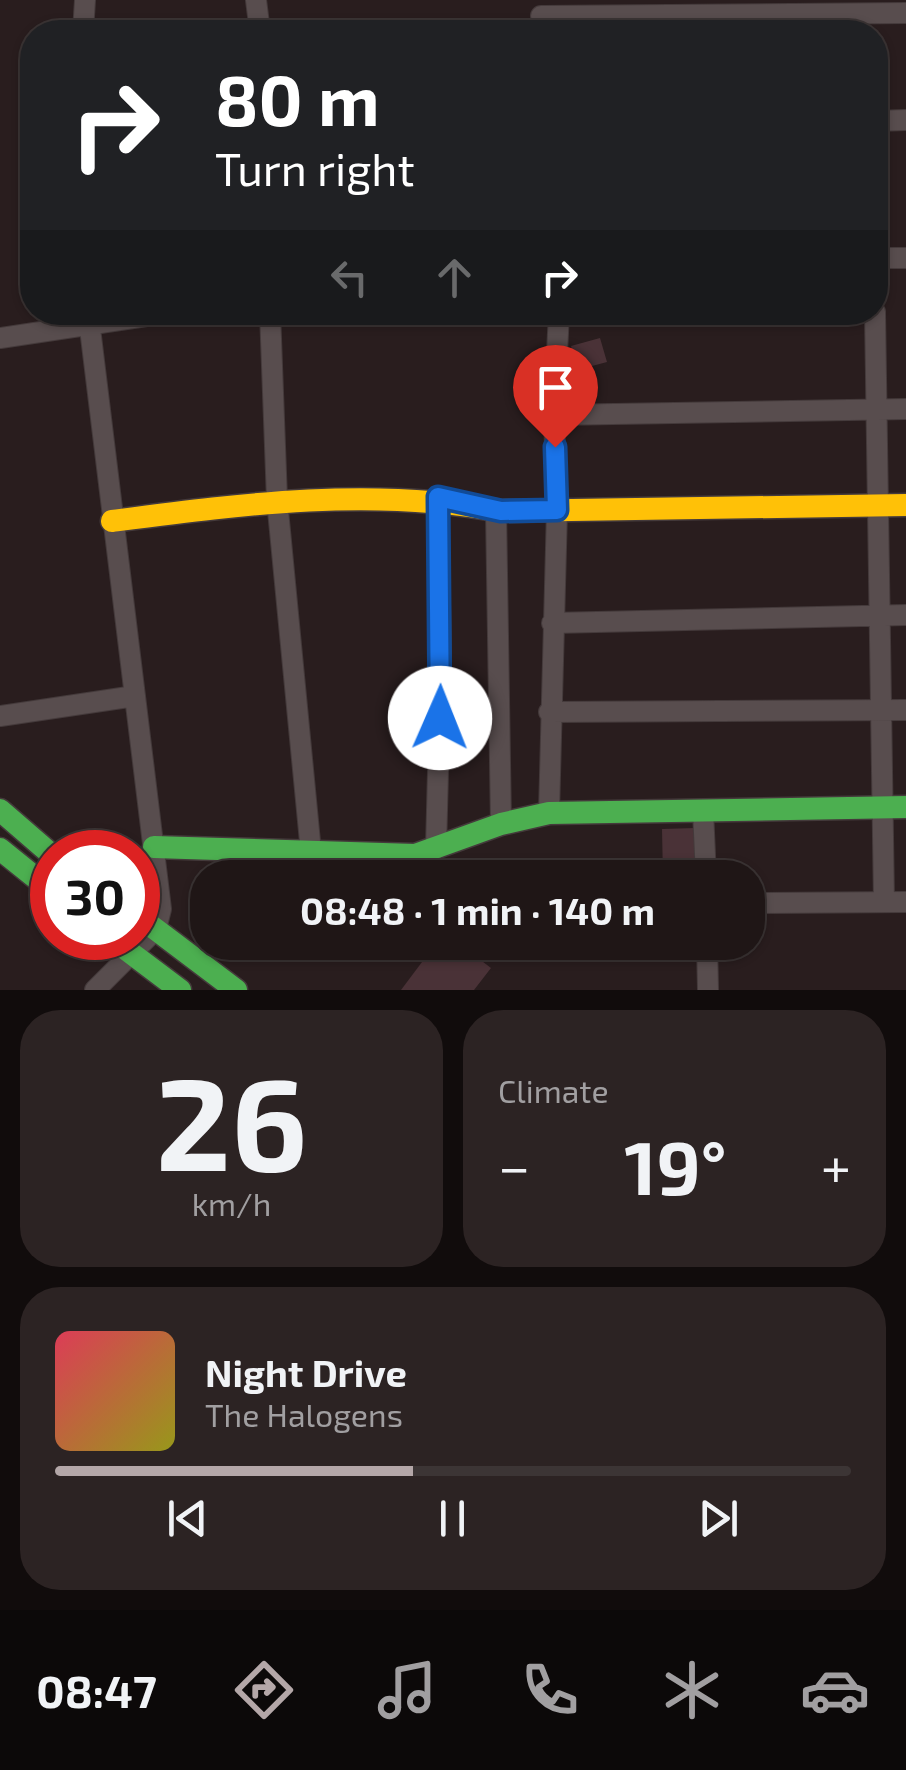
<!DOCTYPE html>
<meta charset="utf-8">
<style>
:root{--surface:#1f1616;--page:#2c2323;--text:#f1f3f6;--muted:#a19fa1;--line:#3c3535;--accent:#b4a7a8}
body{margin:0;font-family:"Exo 2",sans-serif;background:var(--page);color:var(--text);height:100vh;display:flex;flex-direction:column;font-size:38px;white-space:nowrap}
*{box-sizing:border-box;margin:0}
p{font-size:32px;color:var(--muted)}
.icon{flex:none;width:55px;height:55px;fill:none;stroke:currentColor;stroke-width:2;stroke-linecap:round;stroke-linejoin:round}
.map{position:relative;height:990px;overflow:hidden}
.side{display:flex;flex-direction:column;gap:20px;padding:20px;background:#110c0c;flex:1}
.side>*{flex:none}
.banner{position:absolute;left:20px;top:20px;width:868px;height:305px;border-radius:40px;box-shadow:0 2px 8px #0004,0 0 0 2px var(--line);background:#202124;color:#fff;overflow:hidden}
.speed{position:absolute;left:30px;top:830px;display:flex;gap:20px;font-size:50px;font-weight:700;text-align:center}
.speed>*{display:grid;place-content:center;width:130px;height:130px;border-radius:50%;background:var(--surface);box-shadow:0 2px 8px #0004,0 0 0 2px var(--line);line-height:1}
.speed .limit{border:15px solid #d22;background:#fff;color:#111}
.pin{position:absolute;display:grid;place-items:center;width:85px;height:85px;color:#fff;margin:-102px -42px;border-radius:50% 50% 50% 0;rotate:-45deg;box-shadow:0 0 10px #0007}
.pin .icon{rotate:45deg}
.me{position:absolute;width:110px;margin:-55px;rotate:1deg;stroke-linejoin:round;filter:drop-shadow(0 0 8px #0008)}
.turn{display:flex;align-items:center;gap:35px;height:210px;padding:0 30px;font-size:45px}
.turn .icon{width:130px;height:130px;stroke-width:2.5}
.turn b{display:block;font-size:70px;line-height:85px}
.lanes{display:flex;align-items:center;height:95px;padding:0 30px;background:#0003;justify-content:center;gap:50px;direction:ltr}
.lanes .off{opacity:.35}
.big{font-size:75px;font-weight:700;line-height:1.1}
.side .card{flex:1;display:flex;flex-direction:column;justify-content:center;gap:15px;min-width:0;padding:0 35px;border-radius:40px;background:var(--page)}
.side .dial{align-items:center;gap:0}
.dial b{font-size:130px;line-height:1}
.song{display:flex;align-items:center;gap:30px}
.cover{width:120px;height:120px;border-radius:15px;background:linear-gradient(135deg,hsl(350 70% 55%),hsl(60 70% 35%))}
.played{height:10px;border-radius:5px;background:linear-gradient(90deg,var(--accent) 45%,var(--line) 45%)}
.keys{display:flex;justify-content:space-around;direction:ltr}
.heat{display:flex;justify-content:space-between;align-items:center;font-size:55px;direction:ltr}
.side .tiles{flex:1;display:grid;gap:20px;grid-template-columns:1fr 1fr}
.card:last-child{grid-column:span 2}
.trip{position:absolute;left:190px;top:860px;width:575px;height:100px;border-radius:40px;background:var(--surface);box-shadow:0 2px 8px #0004,0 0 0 2px var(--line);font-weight:700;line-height:100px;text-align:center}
.tab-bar{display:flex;height:160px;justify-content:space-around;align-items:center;background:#0c0909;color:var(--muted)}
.tab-bar .icon{width:70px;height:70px}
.tab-bar .current{color:var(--accent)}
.tab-bar b{font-size:45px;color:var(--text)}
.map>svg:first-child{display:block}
</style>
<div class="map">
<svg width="906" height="990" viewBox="0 0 906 990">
<rect width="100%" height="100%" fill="#291d1e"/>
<path fill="#4a3237" d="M600,338L607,362L577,370L571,346Z
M695,828L696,878H663L662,829Z
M437,942H457L491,968L474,990H401Z
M589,942H681V949L589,948Z"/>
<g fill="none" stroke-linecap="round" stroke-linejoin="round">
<g stroke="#443a3b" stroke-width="22">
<path id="street" d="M256,0L260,32
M541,16L906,13
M83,32L85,0
M875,121L906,120
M875,258H906
M88,312L161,909L156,929L95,990
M270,312L277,500L311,852
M875,312L884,902
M0,338L173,312
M554,415L906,409
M496,510L501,824
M552,623L906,615
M549,712L906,710
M0,716L135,696
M703,810L706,878
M549,813L557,510L554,415L559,312
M436,849L441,655L438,497
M748,903L906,902
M707,942L708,990"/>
</g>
<g stroke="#443a3b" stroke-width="25">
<path id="fast" d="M0,810L52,855
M154,847L415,855L501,824L549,813L906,807
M0,849L52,891
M138,916L236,990
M111,938L180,990"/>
</g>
<g stroke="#443a3b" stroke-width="25">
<path id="slow" d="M112,521C243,504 370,487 501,511L906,505"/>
</g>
<use href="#street" stroke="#584d4e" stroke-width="20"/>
<use href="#fast" stroke="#4caf50" stroke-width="22"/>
<use href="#slow" stroke="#ffc107" stroke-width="22"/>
</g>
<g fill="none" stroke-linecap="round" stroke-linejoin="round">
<g stroke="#114b97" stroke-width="25">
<path id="route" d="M440,718L438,497L501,511L557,510L555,447"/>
</g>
<use href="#route" stroke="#1a73e8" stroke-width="18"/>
</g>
</svg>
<div class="speed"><div class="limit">30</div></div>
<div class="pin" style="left:555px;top:447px;background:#d93025"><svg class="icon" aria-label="arrive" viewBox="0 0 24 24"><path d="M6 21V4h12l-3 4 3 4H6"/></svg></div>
<svg class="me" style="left:440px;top:718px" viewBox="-20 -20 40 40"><circle r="19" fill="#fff"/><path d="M0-13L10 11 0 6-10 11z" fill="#1a73e8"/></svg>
<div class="trip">08:48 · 1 min · 140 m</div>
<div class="banner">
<div class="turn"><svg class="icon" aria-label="right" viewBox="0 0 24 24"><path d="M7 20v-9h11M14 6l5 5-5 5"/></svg><div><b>80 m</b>Turn right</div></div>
<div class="lanes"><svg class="icon off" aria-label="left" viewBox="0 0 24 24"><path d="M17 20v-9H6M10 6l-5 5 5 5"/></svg><svg class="icon off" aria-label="ahead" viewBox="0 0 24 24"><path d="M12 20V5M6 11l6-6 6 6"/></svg><svg class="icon" aria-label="right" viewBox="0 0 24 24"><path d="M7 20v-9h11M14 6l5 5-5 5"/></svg></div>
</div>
</div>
<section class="side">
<div class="tiles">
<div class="card dial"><b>26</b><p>km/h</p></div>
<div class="card"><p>Climate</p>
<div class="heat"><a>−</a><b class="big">19°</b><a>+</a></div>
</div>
<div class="card">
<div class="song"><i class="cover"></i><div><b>Night Drive</b><p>The Halogens</p></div></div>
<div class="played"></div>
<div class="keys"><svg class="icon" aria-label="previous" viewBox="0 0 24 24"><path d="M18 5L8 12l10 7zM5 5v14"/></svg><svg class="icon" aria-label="pause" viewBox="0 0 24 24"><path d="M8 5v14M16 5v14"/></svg><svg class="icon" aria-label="next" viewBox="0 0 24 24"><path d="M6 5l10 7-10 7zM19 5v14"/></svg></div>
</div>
</div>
</section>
<nav class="tab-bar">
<b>08:47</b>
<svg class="icon current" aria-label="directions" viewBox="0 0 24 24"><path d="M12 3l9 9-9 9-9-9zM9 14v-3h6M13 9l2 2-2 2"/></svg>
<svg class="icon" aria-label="music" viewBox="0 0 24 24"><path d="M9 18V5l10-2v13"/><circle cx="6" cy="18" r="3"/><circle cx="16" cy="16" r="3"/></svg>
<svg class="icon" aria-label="phone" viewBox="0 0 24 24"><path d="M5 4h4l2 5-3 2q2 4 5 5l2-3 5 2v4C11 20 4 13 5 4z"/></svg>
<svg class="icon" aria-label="climate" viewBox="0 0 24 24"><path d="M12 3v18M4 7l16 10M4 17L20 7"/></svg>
<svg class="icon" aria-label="car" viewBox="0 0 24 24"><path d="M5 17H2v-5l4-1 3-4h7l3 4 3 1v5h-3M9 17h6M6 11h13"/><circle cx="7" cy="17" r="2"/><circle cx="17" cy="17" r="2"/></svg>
</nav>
